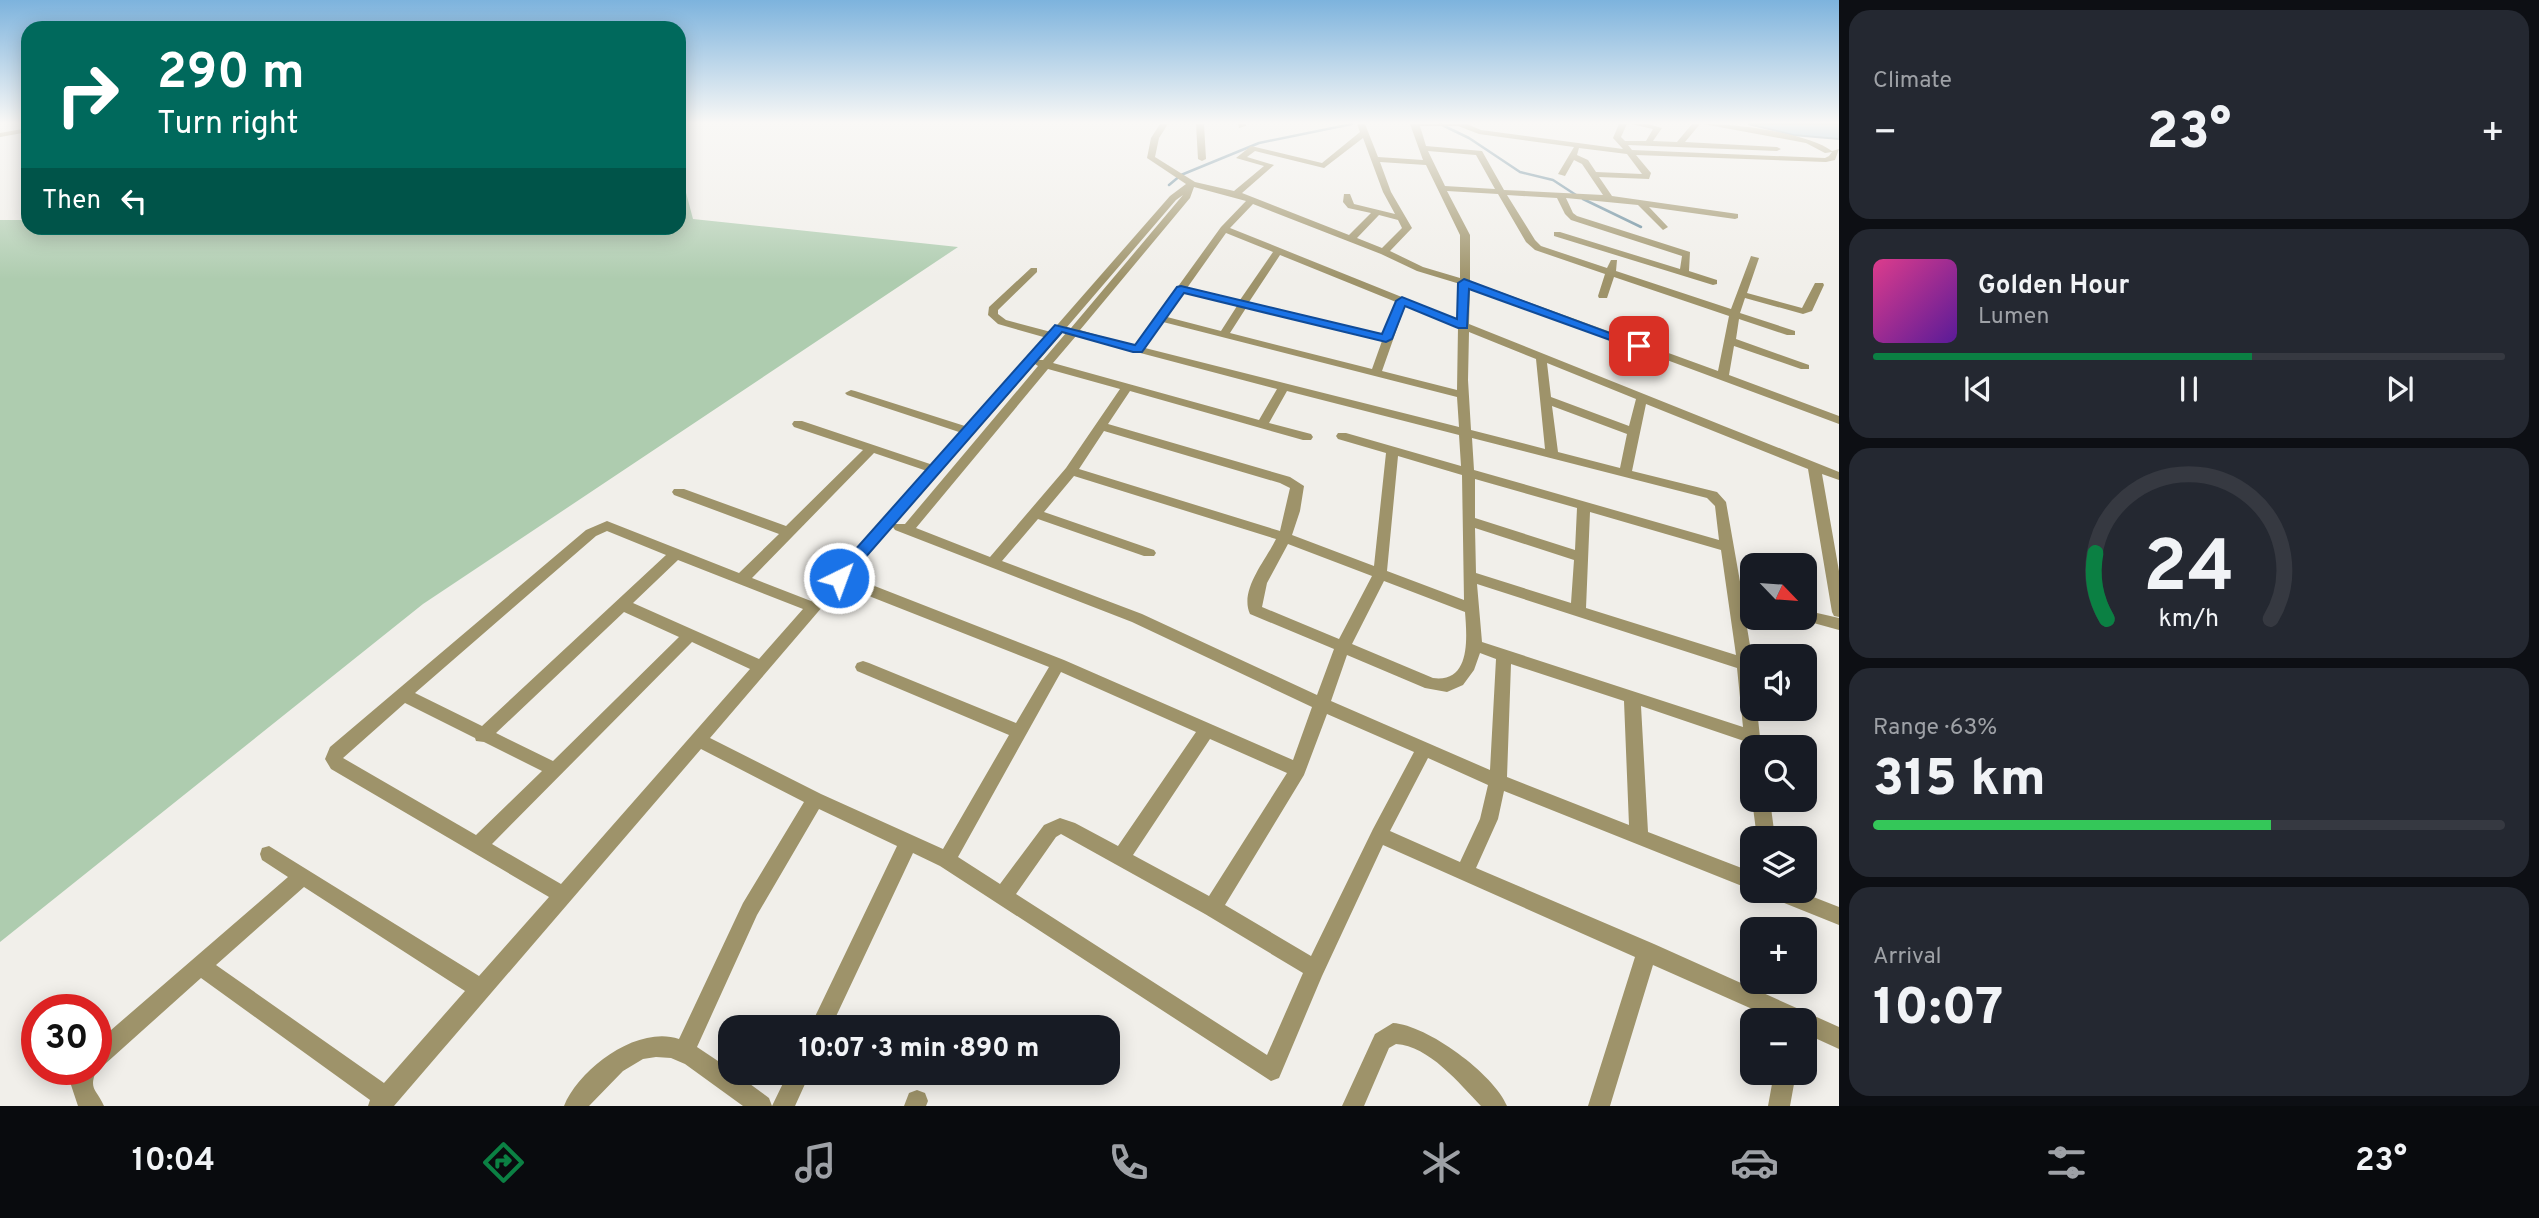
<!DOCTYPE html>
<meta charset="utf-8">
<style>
:root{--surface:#171b24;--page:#242831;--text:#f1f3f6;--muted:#9ea1a6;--line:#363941;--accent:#0b8043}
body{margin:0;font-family:Overpass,sans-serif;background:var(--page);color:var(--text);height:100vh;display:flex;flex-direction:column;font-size:26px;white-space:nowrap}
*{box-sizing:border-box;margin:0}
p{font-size:23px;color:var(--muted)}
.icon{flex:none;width:38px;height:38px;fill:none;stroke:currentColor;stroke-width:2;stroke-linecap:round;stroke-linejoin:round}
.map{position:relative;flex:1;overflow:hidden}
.panel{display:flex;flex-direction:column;gap:10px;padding:10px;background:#0d0f14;width:700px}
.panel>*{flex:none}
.banner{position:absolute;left:21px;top:21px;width:665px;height:214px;border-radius:21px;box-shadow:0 4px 18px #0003;background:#00695c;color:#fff;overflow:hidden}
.needle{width:46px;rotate:115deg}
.buttons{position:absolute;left:1740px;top:553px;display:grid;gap:14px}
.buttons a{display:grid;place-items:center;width:77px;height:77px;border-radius:14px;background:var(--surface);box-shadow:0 4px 18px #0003;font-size:35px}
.speed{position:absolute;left:21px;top:994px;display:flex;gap:14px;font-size:35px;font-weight:700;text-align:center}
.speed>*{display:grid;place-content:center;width:91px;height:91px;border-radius:50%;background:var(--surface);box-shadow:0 4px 18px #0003;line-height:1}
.speed .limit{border:10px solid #d22;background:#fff;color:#111}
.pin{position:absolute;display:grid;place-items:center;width:60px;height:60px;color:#fff;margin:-30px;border-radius:14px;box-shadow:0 4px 10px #0006}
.me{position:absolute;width:77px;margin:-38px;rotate:42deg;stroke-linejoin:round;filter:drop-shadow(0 0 5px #0008)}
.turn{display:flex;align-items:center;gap:24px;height:147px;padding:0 21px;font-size:32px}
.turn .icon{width:91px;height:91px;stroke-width:2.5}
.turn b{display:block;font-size:49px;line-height:60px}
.then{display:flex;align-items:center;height:66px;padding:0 21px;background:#0003;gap:14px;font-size:26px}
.big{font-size:52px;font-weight:800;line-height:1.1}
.panel .widget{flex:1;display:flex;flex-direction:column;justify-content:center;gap:10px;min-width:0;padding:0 24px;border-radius:21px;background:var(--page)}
.panel .dial{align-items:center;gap:0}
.dial svg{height:182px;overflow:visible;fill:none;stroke:var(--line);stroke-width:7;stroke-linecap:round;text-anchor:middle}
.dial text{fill:var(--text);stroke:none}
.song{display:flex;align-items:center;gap:21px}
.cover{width:84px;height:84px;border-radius:10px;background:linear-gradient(135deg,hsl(330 70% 55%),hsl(270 70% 35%))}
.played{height:7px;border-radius:4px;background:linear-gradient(90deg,var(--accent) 60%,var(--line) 60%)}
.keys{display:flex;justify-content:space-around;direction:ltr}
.heat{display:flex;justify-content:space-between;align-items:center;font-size:38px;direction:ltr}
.charge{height:10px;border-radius:5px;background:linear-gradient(90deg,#34c759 63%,var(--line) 0)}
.trip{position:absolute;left:718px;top:1015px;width:402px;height:70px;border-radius:21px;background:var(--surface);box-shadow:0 4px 18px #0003;font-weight:800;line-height:70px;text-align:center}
.tab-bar{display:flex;height:112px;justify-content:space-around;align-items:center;background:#090b0e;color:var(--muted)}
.tab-bar .icon{width:49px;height:49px}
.tab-bar .current{color:var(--accent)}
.tab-bar b{font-size:32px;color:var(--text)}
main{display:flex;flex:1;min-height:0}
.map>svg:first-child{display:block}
</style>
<main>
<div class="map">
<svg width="1839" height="1106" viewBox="0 0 1839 1106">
<rect width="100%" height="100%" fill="#f1efea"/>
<path fill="#aeccaf" d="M679,166L693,219L958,247L423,604L0,942V220H28V228H679Z"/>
<path fill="#7db2cd" stroke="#618698" stroke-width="2" d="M1748,124H1839V139L1793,135Z"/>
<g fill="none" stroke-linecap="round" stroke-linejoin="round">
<path stroke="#618698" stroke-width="2.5" d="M1440,124L1469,138L1520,172L1553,180L1576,195
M1169,185L1181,175L1259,143L1352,124
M1583,199L1641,227"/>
<path fill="#9e936a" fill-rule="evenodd" d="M1160,124H1168L1159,138L1155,157L1195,182L1234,191L1264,166L1236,158L1251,146L1322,163L1360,132L1357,124H1365L1378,157L1423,160L1410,124H1467L1481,130L1623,149L1613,138L1619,124H1627L1621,137L1625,141H1646L1653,129L1631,124H1648L1662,128L1653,141L1677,142L1692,124H1700L1685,142L1777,147L1781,149L1777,151L1628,145L1632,150L1825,158L1829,156L1832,152L1825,153L1806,143L1703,124C1733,123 1809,133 1832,151L1839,149L1835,160L1826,162L1636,155L1651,173L1649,179L1599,177L1612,196L1738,214V218L1735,219L1649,207L1668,227L1663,230L1638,205L1566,198L1573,213L1577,216L1690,252L1689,271L1717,280V284L1713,285L1554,236V232H1560L1680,269L1682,256L1571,220L1565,214L1557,198L1507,195L1535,240L1541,246L1607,268L1611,260H1617L1616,271L1731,309L1751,256L1759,258L1747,293L1802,308L1815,283H1823L1824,285L1812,311L1803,314L1745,298L1740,313L1795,331V335H1787L1739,319L1736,339L1809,365V369H1801L1734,346L1729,375L1839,416V424L1470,287L1469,324L1839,472V480L1822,474L1839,571V617L1834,616L1832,612L1808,469L1646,404L1632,471L1717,492L1726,502L1742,593L1752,596V606L1743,604L1752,657V709H1757L1761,747H1752V754L1747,752L1744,741L1641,706L1648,832L1752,872V890L1504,791L1498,819L1476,868L1654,944L1839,1027V1049L1804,1033V1020H1777L1653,965L1610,1106H1588L1635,957L1383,845L1322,976L1279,1078L1271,1081L940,866L913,853L831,1027H810L897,846L819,809L757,915L697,1047L730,1069V1073H735L769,1098L772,1106L788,1073H810L795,1106H743L685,1064L671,1058L656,1057L643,1059L623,1071L589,1106H564C579,1069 637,1025 679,1039L743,903L804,802L701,749L394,1106H368L370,1100L201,978L104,1065L96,1068V1043L288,877L262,860L260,854L262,848L269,846L479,976L549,897L331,769L325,759L330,747L586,530L607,521L612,523L739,573L779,534L674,495L672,492L674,489H684L786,526L863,450L794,427L792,424L794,421H802L933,465L962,433L847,395L845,393L851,390L855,391L968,427L1047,338L998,324L988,315L989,307L1031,268H1037V272L998,310V314L1006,320L1051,332L1170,196L1186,184L1147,158L1151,138ZM1420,126H1458L1479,134L1574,147L1558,174L1565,176L1574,160L1582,164L1603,195L1504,190L1482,151L1426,146ZM1363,138L1383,192L1395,214L1354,204L1350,194H1344L1343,202L1348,208L1371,213L1349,235L1242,193L1274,165L1247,157L1255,151L1324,168ZM1579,148L1627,154L1642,174L1596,172L1588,160L1577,155ZM1428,151L1476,155L1495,189L1445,186ZM1380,162L1426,165L1460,235V278L1423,267L1390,251L1412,228L1391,192ZM1194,187L1246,201L1221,227L1135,346L1080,330L1190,198ZM1447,191L1498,194L1526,242L1535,250L1605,274L1598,296L1599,298H1607L1614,277L1729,316L1718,371L1470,281V235ZM1183,195L1071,328L1067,327L1176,200ZM1253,204L1381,254L1417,271L1460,284L1459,320L1230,228ZM1379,215L1398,220L1402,228L1382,248L1357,238ZM1226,233L1273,252L1240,300L1187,288ZM1280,255L1396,302L1384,335L1249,302ZM1184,293L1237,306L1221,331L1167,317ZM1405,306L1458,327L1457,390L1382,371ZM1246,308L1382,341L1372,369L1230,333ZM1163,322L1457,397L1459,427L1145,348ZM1063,332L1066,333L1043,360H1039ZM1469,332L1536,359L1545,449L1471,430L1468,380ZM1076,336L1277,389L1259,420L1053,363ZM1547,363L1636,399L1629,426L1551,397ZM1035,364L1038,366L905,524H895L893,527L895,530L1132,622L1312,707L1293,760L1064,660L849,576ZM1048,369L1120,389L1066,468L990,557L916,528ZM1130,391L1303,440H1311L1313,437L1311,434L1269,423L1287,391L1459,435L1461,466L1346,433H1338L1336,436L1338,439L1386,453L1374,566L1292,535L1300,511L1304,486L1290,477L1108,424ZM1552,406L1627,434L1620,468L1558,452ZM1104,431L1280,483L1290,488L1280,531L1079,469ZM1472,438L1707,498L1715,506L1719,540L1474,470ZM874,453L927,471L811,601L752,578ZM1398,456L1462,475L1464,600L1387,571ZM1074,476L1276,539C1266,560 1239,590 1250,614L1334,649L1317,695L1142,614L1002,561L1038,519L1144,556H1154L1156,553L1154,550L1044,512ZM1475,479L1577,508L1575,550L1475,518ZM1590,512L1721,550L1736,655L1586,608ZM1475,528L1574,560L1571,603L1476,573ZM607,531L666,555L482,726L415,693L596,536ZM1288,544L1372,576L1339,639L1262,607L1267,583ZM678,560L803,609L759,659L633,603ZM1384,581L1465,612C1467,638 1471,683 1433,678L1352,644ZM1477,584L1737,668L1743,727L1482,642ZM841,585L1049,667L1016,723L869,663L863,661L857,663L855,667L857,671L1009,735L943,849L821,794L710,738ZM624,612L679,637L553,761L496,733ZM692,642L750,669L561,884L492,844ZM1480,653L1496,659L1490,770L1331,701L1347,655L1425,688L1447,692L1463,685L1474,670ZM1511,664L1624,701L1629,825L1507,777ZM1061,672L1196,732L1118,846L1075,823L1060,818L1044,825L1000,884L958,857ZM405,703L475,738L476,741L484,742L542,771L476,835L343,758ZM1327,714L1414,752L1373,829L1311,956L1225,905L1304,775ZM1210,739L1287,773L1209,896L1133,855ZM1428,758L1488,785L1480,819L1460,862L1390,831ZM1061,834L1205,914L1303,973L1267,1055L1016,894L1056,837ZM304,887L465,991L384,1083L216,965Z
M1196,124H1204L1206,159L1202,161L1198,159Z
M1238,124H1246V126L1239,128Z
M28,128V132L0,137V133Z
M1804,610L1839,618V630L1799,619L1804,618Z
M1752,800H1770L1775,838H1757Z
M1767,891H1798L1839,907V925L1769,897Z
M1393,1023C1427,1025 1494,1074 1507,1106H1481C1459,1083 1429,1046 1396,1044L1389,1048L1364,1106H1342L1375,1034Z
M96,1068L97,1069C88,1090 96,1088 104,1106H78L69,1079L74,1069Z
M1774,1073H1796L1790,1106H1768Z
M917,1090L925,1093L928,1101L926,1106H904L909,1093Z"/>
</g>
<linearGradient id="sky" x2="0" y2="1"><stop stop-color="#7db3dd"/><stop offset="0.44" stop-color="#f9f8f6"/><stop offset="1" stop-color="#f9f8f6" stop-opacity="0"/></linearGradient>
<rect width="1839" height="279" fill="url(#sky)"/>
<path fill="#1a73e8" stroke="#114b97" stroke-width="2" d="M1464,279L1645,346L1644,349H1635L1469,289L1467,328H1458L1405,306L1392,339L1386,342L1184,293L1142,352H1133L1062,332L844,582L839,584L830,578L1055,325L1135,345L1177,287L1181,286L1382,334L1396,301L1402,297L1457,319L1458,283Z"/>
</svg>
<div class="buttons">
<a><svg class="needle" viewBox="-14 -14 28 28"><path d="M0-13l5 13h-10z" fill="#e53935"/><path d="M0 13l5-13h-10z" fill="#9ea1a6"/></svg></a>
<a><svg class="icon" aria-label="sound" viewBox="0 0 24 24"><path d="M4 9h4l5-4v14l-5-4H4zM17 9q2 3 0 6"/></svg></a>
<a><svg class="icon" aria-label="search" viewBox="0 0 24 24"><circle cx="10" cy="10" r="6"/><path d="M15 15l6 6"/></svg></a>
<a><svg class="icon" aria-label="layers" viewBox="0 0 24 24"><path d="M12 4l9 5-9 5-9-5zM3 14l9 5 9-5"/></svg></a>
<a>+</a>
<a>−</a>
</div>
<div class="speed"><div class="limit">30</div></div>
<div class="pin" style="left:1639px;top:346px;background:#d93025"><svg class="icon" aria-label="arrive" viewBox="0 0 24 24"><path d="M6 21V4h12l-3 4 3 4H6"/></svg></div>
<svg class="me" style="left:839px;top:578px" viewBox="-20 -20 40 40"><circle r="17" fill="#1a73e8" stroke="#fff" stroke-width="3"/><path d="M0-11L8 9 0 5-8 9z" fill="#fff"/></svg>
<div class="trip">10:07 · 3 min · 890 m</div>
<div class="banner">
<div class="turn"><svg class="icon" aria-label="right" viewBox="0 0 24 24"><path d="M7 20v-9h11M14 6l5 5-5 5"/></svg><div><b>290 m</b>Turn right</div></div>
<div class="then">Then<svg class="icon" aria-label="left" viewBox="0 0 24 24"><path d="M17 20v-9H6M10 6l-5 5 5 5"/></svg></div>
</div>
</div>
<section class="panel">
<div class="widget"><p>Climate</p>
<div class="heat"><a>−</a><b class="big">23°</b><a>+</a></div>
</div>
<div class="widget">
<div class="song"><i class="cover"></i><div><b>Golden Hour</b><p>Lumen</p></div></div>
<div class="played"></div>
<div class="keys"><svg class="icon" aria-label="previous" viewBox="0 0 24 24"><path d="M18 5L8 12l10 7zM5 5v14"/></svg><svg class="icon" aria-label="pause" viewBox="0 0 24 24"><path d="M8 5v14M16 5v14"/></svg><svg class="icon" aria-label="next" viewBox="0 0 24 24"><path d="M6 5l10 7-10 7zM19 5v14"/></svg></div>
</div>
<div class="widget dial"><svg viewBox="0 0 100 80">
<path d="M14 69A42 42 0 1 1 86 69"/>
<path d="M14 69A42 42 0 0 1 9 40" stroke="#0b8043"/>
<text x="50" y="56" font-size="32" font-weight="700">24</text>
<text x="50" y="72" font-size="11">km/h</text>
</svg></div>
<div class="widget"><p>Range · 63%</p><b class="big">315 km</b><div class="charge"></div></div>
<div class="widget"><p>Arrival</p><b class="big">10:07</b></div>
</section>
</main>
<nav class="tab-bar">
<b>10:04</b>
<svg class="icon current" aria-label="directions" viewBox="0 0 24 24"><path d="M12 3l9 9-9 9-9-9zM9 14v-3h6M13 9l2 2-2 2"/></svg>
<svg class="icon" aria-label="music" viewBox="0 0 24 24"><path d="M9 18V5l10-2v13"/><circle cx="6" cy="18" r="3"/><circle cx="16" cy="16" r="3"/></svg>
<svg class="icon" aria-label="phone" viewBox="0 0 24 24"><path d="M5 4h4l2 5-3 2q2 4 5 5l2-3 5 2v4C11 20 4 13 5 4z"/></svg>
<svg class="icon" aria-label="climate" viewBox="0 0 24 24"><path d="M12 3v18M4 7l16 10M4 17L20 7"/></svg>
<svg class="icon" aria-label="car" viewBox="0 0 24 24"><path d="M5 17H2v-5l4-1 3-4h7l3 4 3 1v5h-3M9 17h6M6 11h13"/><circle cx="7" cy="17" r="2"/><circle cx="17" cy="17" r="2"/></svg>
<svg class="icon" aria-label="filters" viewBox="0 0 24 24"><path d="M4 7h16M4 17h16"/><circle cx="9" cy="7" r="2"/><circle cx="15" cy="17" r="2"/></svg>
<b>23°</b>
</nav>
